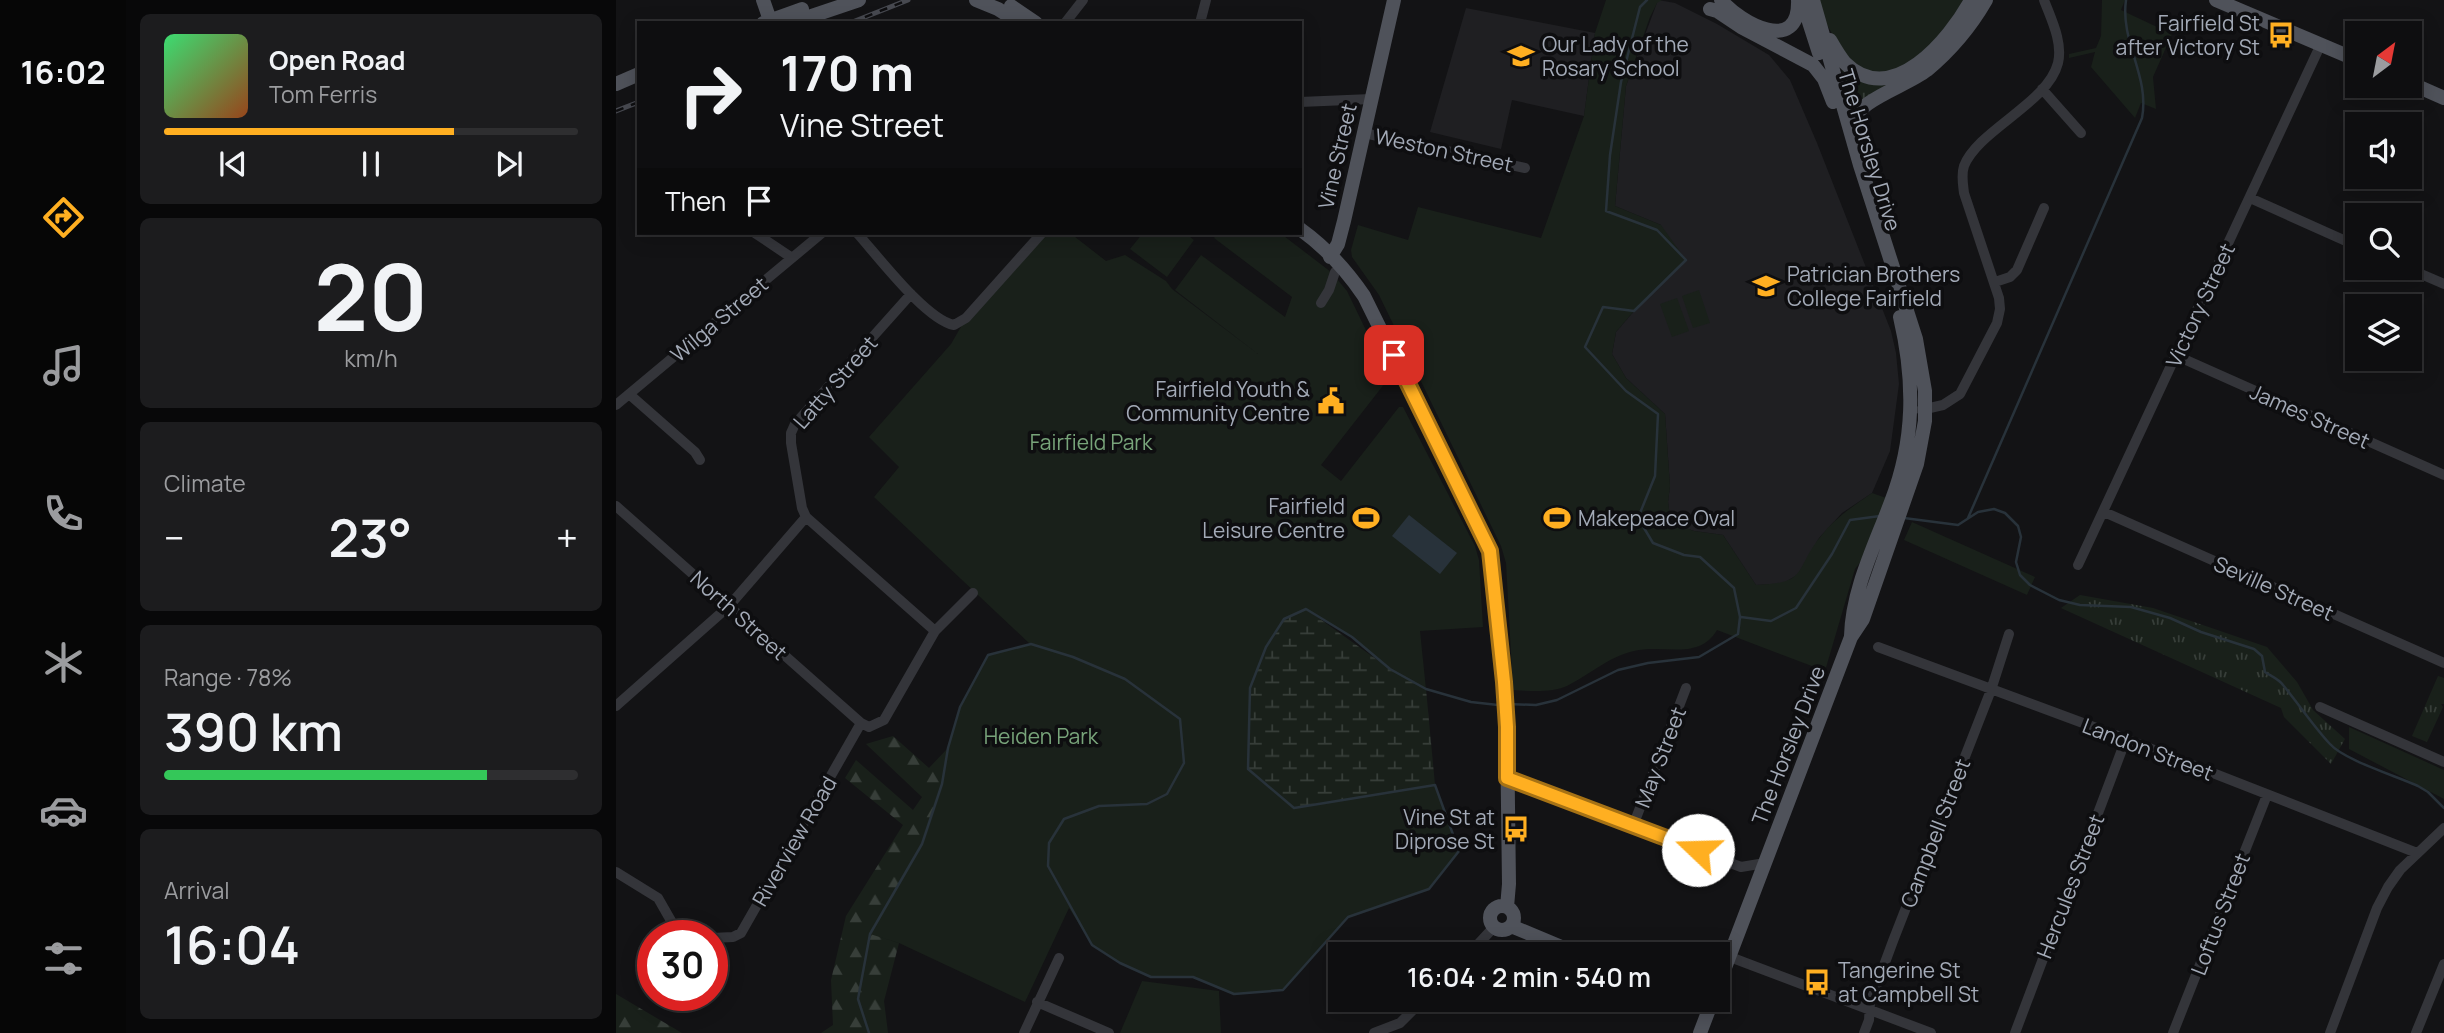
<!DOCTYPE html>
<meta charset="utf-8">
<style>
:root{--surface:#0e0e10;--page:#1c1c1e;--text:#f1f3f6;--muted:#9b9c9f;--line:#2e2e30;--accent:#ffaf21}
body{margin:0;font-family:Manrope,sans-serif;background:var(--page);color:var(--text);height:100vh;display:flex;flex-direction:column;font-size:26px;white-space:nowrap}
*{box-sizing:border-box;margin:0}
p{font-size:23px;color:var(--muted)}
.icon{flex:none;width:38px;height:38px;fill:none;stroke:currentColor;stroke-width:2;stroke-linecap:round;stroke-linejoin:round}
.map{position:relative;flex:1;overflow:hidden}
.sheet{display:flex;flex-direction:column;gap:14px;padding:14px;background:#080809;width:490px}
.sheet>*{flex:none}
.top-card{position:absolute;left:21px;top:21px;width:665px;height:214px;border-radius:0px;box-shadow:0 4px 18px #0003,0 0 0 2px var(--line);background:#0e0e10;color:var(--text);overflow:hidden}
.needle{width:46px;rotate:32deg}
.buttons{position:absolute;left:1729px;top:21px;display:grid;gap:14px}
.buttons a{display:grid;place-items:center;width:77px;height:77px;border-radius:0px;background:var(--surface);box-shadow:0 4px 18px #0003,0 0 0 2px var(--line);font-size:35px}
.speed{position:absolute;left:21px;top:920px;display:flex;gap:14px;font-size:35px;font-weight:700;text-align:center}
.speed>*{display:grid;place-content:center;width:91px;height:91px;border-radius:50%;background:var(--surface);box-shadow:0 4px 18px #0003,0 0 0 2px var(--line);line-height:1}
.speed .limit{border:10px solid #d22;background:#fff;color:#111}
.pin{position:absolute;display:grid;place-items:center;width:60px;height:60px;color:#fff;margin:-30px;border-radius:14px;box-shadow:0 4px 10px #0006}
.me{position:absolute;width:77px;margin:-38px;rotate:291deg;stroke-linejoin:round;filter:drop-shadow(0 0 5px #0008)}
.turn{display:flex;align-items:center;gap:24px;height:147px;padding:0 28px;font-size:32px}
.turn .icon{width:91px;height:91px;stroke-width:2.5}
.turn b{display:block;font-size:49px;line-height:60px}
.then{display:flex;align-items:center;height:66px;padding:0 28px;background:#0003;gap:14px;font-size:26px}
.big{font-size:52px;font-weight:600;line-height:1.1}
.sheet .card{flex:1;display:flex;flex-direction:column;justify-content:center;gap:10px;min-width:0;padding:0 24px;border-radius:10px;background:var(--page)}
.sheet .dial{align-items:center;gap:0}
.dial b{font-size:91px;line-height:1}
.song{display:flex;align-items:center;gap:21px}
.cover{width:84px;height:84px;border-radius:10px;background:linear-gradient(135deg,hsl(140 70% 55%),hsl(20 70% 35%))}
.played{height:7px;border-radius:4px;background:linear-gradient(90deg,var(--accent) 70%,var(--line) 70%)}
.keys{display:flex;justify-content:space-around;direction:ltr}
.heat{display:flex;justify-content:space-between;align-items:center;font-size:38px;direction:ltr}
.charge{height:10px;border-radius:5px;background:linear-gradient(90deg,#34c759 78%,var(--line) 0)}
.trip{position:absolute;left:712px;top:942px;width:402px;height:70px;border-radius:0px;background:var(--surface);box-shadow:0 4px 18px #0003,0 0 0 2px var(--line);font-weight:600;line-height:70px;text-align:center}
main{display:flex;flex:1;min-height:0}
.tab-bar{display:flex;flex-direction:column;width:126px;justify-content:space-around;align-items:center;background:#060606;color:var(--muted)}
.tab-bar .icon{width:49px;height:49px}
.tab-bar .selected{color:var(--accent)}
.tab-bar b{font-size:32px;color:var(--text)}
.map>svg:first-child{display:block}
</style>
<main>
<nav class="tab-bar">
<b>16:02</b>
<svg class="icon selected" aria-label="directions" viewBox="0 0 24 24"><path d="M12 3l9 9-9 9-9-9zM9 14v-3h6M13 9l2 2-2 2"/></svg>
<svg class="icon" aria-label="music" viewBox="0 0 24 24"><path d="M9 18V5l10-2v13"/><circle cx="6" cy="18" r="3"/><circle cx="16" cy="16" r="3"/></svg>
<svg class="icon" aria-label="phone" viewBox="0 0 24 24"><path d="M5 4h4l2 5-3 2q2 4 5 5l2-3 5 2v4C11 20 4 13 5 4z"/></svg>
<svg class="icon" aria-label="climate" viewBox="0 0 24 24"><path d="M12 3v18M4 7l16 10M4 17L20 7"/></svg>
<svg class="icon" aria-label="car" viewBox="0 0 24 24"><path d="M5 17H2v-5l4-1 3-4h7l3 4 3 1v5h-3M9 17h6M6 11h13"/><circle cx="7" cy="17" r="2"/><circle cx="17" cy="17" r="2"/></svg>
<svg class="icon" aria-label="filters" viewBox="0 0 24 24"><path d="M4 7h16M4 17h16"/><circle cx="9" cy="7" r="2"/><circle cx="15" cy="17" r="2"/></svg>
</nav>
<section class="sheet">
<div class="card">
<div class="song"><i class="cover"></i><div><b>Open Road</b><p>Tom Ferris</p></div></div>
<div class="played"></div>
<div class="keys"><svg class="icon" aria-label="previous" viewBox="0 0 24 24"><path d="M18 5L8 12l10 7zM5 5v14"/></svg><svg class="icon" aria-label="pause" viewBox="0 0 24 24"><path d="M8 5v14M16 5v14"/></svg><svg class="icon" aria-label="next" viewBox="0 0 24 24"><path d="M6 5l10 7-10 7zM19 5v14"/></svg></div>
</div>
<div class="card dial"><b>20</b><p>km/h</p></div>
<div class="card"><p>Climate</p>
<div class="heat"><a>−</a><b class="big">23°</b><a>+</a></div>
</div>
<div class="card"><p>Range · 78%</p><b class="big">390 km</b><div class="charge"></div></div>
<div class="card"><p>Arrival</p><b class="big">16:04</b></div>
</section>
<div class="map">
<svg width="1828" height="1033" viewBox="0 0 1828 1033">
<defs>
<pattern id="grass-tufts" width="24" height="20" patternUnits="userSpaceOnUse" patternTransform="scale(1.75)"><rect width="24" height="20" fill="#19201a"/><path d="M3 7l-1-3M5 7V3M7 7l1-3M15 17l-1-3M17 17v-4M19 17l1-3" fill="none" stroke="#373e39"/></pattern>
<pattern id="forest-firs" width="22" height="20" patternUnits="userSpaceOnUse" patternTransform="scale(1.75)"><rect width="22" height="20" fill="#19201a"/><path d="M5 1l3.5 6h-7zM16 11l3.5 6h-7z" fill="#373e39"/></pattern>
<pattern id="wetland-marsh" width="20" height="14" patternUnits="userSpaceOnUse" patternTransform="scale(1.75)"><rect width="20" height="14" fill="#19201a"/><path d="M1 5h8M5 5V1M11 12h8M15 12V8" fill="none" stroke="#373e39"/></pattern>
</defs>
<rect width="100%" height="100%" fill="#131315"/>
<path fill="#1f1f22" d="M1042,0L1059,3L1101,24L1153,55L1174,80L1201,143L1275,331L1280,353L1283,384L1274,451L1256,493L1226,513L1203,538L1183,574L1166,584L1140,585L1107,535L1078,531L1055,523L1052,502L1054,486L1049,414L1010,378L996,354L1000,332L1018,311L1045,225L999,206L1010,86Z
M850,8L979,33L968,116L896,100L885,149L814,132Z"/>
<path fill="url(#grass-tufts)" d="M1226,69L1284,79L1236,109L1230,93Z
M1464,595L1537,608L1651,647L1681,682L1697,710L1729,739L1715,764L1668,717L1665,708L1445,608Z
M1822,676L1828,678V704H1825L1827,707L1811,742L1796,736Z"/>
<path fill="url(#forest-firs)" d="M277,736L313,768L332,748L326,784L306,844L254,933L283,943L268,1001L272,1033H205L217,1025L215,980L230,916L287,825L229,778L240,760L297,810L306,797L250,744Z
M0,994L66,1033H0Z"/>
<path fill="url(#wetland-marsh)" d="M690,609L774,669L810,689L819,785L678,808L632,769L634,688L650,647L668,619Z"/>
<path fill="#19201a" d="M990,0H1046L1041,3L1034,17L1010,86L999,206L1045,225L1070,260L1018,311L1000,332L996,354L1010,378L1049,414L1054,486L1052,502L1055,523L1078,531L1107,535L1140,585C1194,583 1177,570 1205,536C1219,518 1237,506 1256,493L1276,500L1260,542L1239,569L1209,671L1101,630C1083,661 1048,644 1018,651C992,657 973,675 951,686C935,693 915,691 897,690L890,563L885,546L763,295L736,257L735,250L742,225L792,240L802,207L925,238L968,116L979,33Z
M1200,0H1347C1332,28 1282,95 1244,68C1223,53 1210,23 1200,0Z
M1486,0H1509L1505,10L1556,34L1537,77L1540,109L1525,103L1519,118L1475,67L1479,52L1453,58V54L1480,48L1485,36Z
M426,233H454L490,261L509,255L550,281L556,289L642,354L559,290L585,255L669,317L676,297L598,238L602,233H664L715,272L731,291L773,378L705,465L725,481L783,407H787L859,546L863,560L867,627L804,631L810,689L774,669L736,637L690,609L668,619L650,647L634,688L632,769L678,808L819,785L843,851L813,889L732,917L667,990L618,994L577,977H535L504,963L476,945L453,908L409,1002L283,943L254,934L306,844L326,784L332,748L344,707L372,655L414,644L258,497L283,467L253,437L335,344L350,318Z
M527,233H569L578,240L551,277L514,249Z
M1083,290L1094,323L1077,328L1066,296Z
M1061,298L1073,331L1056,337L1044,304Z
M1296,522L1419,577L1411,595L1288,540Z
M1733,727L1828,770V799L1733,749Z
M526,981L603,991L605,1033H504Z"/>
<path fill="#28323a" d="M793,515L841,553L824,574L776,536Z"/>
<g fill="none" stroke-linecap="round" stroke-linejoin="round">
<path stroke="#28323a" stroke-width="2.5" d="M1288,518L1342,525L1362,512L1378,509L1389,513L1402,526L1405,537L1400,562L1404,575L1414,585L1443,600L1464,605L1515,607L1554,618L1585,632L1638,649L1646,656L1649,672C1655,676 1663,679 1667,685C1682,703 1698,727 1714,744C1728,760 1780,776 1802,786L1812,792L1828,808
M1352,518L1526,118C1534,76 1504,42 1510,0
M1125,617L1155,621L1180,608L1216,554L1234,520L1264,516
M892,704L920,705L941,700L1002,670L1032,663L1083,657L1122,634L1124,617L1118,588L1084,557L1068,555L1037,543L1022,518L1039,476L1042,414L1010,391L969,347L987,307L1018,311L1070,260L1041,230L990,211L994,155L1005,82L1024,7L1031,0
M253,1033L242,999L254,934L306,844L326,784L332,748L344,707L372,655L415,644L457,657L509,679L564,719L568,763L551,794L531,804L483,806L448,819L433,843L432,866L476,945L504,963L535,977H577L618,994L667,990L732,917L813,889L843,851L819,785L678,808L632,769L634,688L650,647L668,619L690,609L736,637L774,669L810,689L855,702L882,705"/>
<path stroke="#34353a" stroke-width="10" d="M449,23L467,0
M584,23L590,0
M1426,89L1465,133
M684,102L755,99
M748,133L909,168
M1634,198L1741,246
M139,233L176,258
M241,233C261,255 310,320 338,325L350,318L426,233
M1791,268L1828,284
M1379,282L1394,277L1401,270L1428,208
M295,294L179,424L175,433V443L186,508L190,517L319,631
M705,303L713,290L719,272
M1561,356L1828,475
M13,394L79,452L84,460
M0,405L206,233
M1305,410L1327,405L1344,394L1381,323L1384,309L1383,298L1348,193C1347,184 1345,175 1348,166C1362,130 1432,103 1442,63C1447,42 1435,19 1428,0
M0,506L245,723L253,727L268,720L319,631L357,593
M1488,512L1828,663
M1462,565L1705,44
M1262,647L1510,739L1801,853
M0,706L113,606L190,517
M1704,707L1828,762
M890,778L1125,867L1149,863
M1017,826L1070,688
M0,872L42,898L62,933L69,936
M96,938L117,937L125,933L245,723
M853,954L878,927
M1114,957L1315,1033
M421,1002L493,1033
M408,1033L443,958
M758,1033L784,1023L808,999
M1248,1033L1253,1020L1254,1003L1277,941L1375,690L1393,634
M1399,1033L1510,739
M1557,1033L1651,795
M1714,1033L1761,908L1772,887L1784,870L1828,828
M1800,1033L1828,964"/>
<path stroke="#4f525a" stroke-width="14" d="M147,0L155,23
M360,0L382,9L404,23
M1105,0C1124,23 1184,56 1182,0
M1186,0L1203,53
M1600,0L1741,60
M395,6L420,23
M1094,9L1101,11L1125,27L1197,65L1208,79L1217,102
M147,23L186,9
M175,23L243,0
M1214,40C1218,47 1223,56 1229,63C1276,110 1334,39 1355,0
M1794,83L1828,98
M0,84L23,74
M1233,126C1242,99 1289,87 1311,70C1334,51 1355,26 1370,0
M684,229C709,247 731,271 748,296L874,551L891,727L893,884L891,907
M714,257L722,244L728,221L778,0
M1235,636C1236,590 1259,545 1275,502C1299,440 1299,381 1284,317
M874 918a12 12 0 1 1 24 0a12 12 0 1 1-24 0Z
M895,926L962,954
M1102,986L1235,637L1247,619L1301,464L1309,421V391L1300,339L1244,165L1197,0
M1081,999L1095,1005
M1084,1033L1097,999"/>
<g stroke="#474950" stroke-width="5">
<path id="rail" d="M234,23L292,0
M0,111L23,102"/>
</g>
<use href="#rail" stroke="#0e0e10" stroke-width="2.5" stroke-dasharray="8" stroke-linecap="butt"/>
</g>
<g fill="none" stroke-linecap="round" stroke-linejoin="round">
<g stroke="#a67215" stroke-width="18">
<path id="route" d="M778,355L874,551L888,682L891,727V778L1082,850"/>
</g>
<use href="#route" stroke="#ffaf21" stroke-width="12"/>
</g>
<defs>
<g id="bus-bare" transform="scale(2.1)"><path d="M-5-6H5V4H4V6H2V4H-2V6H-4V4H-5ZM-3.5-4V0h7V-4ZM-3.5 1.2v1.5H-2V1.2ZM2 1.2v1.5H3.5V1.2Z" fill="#ffaf21" stroke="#0e0e10" stroke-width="2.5" paint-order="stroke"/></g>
<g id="school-bare" transform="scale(2.1)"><path d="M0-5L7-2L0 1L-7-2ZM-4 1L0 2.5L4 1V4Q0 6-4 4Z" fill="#ffaf21" stroke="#0e0e10" stroke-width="2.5" paint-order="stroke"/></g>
<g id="civic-bare" transform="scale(2.1)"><path d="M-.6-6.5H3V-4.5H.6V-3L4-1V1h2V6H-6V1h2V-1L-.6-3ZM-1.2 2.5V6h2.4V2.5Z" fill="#ffaf21" stroke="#0e0e10" stroke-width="2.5" paint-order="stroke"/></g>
<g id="stadium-bare" transform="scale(2.1)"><path d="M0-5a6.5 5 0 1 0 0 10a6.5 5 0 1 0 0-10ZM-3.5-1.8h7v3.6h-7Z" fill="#ffaf21" stroke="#0e0e10" stroke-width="2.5" paint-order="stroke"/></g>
</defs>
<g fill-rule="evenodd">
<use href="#bus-bare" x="1665" y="35"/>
<use href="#school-bare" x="905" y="56"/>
<use href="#school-bare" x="1150" y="286"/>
<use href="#civic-bare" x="715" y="401"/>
<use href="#stadium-bare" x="750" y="518"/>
<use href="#stadium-bare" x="941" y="518"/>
<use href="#bus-bare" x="900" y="829"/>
<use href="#bus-bare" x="1201" y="982"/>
</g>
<g text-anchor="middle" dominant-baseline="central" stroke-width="7" stroke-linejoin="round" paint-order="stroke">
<g font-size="21" fill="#a3aab7" stroke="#0e0e10" text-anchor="end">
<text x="1644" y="23">Fairfield St<tspan x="1644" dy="24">after Victory St</tspan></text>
<text x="926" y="44" text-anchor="start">Our Lady of the<tspan x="926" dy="24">Rosary School</tspan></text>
<text x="1171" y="274" text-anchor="start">Patrician Brothers<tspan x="1171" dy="24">College Fairfield</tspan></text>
<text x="694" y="389">Fairfield Youth &amp;<tspan x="694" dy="24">Community Centre</tspan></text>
<text x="729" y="506">Fairfield<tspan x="729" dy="24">Leisure Centre</tspan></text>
<text x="962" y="518" text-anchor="start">Makepeace Oval</text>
<text x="879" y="817">Vine St at<tspan x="879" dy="24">Diprose St</tspan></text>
<text x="1222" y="970" text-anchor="start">Tangerine St<tspan x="1222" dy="24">at Campbell St</tspan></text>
</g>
<g font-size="21" fill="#a3aab7" stroke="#0e0e10">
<text transform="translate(828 150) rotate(12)">Weston Street</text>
<text transform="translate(1254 150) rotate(73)">The Horsley Drive</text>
<text transform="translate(721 156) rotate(-77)">Vine Street</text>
<text transform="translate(1584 305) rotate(-65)">Victory Street</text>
<text transform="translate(103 319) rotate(-40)">Wilga Street</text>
<text transform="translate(219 382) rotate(-49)">Latty Street</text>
<text transform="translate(1694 416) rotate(24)">James Street</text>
<text transform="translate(1658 588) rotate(24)">Seville Street</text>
<text transform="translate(123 615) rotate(42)">North Street</text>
<text transform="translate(1172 745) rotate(-69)">The Horsley Drive</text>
<text transform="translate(1532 749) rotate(21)">Landon Street</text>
<text transform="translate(1044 757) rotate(-69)">May Street</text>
<text transform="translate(1319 833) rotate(-69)">Campbell Street</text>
<text transform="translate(178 841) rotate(-60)">Riverview Road</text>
<text transform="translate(1454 886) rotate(-69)">Hercules Street</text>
<text transform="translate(1604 914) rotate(-69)">Loftus Street</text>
</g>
<g font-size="21" fill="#78a47a" stroke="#0e0e10">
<text x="475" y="442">Fairfield Park</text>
<text x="425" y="736">Heiden Park</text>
</g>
</g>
</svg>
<div class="buttons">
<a><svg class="needle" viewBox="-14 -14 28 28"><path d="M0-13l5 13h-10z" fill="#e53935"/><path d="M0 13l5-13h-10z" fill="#9b9c9f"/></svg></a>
<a><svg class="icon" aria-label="sound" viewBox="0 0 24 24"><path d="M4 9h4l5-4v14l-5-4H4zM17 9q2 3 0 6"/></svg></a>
<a><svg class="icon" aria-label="search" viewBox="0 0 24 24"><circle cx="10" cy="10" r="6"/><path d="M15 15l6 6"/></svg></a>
<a><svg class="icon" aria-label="layers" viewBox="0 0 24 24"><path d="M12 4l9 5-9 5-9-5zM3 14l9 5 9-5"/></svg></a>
</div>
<div class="speed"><div class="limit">30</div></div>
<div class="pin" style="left:778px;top:355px;background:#d93025"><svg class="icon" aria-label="arrive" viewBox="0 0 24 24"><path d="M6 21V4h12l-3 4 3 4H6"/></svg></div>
<svg class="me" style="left:1082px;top:850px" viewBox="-20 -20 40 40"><circle r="19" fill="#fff"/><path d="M0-13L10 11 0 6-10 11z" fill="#ffaf21"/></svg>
<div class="trip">16:04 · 2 min · 540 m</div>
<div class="top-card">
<div class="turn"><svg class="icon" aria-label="right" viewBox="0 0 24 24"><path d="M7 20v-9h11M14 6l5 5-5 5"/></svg><div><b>170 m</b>Vine Street</div></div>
<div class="then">Then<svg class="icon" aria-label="arrive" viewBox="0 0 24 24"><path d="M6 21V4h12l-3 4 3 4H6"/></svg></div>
</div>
</div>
</main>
